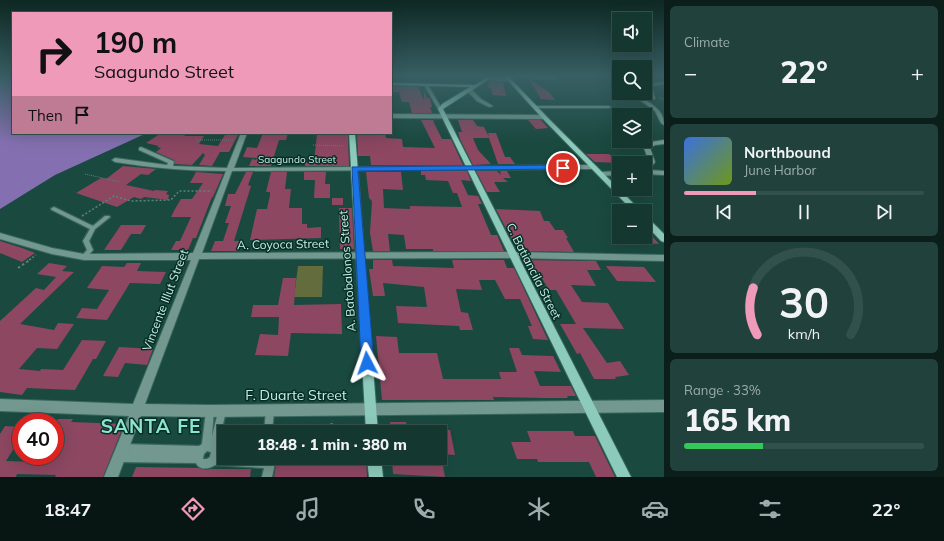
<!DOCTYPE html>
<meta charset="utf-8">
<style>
:root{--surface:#143730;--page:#21423c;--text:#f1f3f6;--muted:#9dacab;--line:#33514c;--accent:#ef9ab8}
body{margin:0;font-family:Mulish,sans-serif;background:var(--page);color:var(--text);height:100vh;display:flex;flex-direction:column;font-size:15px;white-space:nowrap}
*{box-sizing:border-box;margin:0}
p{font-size:13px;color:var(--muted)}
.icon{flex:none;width:22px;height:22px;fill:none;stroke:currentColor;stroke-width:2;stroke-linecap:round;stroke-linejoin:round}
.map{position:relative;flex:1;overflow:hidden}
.sheet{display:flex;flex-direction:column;gap:6px;padding:6px;background:#0b1e1a;width:280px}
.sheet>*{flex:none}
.hud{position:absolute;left:12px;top:12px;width:380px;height:122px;border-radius:0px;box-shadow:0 4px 16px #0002,0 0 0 1px var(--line);background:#ef9ab8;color:#111;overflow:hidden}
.fabs{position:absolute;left:612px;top:12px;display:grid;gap:8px}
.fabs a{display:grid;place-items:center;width:40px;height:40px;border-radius:0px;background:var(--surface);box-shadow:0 4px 16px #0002,0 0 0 1px var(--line);font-size:20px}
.speed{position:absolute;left:12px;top:413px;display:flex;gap:8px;font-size:20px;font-weight:700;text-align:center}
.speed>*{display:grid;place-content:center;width:52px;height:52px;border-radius:50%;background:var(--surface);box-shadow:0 4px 16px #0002,0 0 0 1px var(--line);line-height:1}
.speed .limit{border:6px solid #d22;background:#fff;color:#111}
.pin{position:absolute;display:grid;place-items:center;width:34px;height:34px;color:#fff;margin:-17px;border:2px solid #fff;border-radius:50%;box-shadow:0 1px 4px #0007}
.me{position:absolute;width:44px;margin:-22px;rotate:356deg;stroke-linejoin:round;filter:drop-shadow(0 0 3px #0008)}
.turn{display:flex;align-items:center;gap:14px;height:84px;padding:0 16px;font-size:18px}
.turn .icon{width:52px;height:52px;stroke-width:2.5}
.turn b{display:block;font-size:28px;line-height:34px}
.then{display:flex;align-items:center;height:38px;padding:0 16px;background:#0003;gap:8px;font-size:15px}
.big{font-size:30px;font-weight:800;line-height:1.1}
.sheet .widget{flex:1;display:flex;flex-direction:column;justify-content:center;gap:6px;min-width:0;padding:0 14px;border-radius:6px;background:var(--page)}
.sheet .dial{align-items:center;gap:0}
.dial svg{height:104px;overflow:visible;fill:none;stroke:var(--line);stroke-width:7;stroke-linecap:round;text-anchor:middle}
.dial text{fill:var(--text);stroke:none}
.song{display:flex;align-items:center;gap:12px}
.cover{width:48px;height:48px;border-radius:6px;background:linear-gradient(135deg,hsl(220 70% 55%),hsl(80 70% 35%))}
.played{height:4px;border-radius:2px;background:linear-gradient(90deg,var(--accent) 30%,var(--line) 30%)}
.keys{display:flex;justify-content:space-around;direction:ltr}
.heat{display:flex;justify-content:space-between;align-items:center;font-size:22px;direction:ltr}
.charge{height:6px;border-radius:3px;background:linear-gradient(90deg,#34c759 33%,var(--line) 0)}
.trip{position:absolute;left:217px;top:425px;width:230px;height:40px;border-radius:0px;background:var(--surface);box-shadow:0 4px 16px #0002,0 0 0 1px var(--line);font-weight:800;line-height:40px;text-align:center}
.dock{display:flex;height:64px;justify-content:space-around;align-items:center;background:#081613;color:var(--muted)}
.dock .icon{width:28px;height:28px}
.dock .current{color:var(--accent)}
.dock b{font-size:18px;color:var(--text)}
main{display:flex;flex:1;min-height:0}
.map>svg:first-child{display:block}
</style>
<main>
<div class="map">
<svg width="664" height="477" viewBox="0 0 664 477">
<rect width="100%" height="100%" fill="#1a4940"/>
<path fill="#636c3c" d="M298,266H323L322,297H294Z"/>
<path fill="#8470b0" d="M0,76H13V133H147L55,175L0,209Z"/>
<path fill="#8d4761" d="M529,79L549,92L555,100L541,99Z
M490,80L503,82L506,96L493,95L491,88H489L488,82Z
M391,86L418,87L424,100V91L427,98H430L432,107H430L432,113H412L409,102H402L399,92H391Z
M421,120H434L433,121L442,139H451L463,165H371L370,156H358L357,135H361V133H385L386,138L402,139L403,147L435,148Z
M458,120H473L477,126L484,127L489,137L488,133H496L505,157H510L515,164H498L489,138H473L478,150L491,164L473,165L460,139L458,132H462Z
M528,120H541L548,128L536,129Z
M161,133H188L184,136H204L199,144L218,146L226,133H239L229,152H220L212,166L199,165L205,155L203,153L192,165L175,164L174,160L156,152L161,148L157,147L159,146L146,143Z
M263,133H288L286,140H279L271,166H249L252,159L256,160L257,158L243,157L247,147L257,148Z
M346,133L348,135L349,166H305V162H314L317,134Z
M586,154H609L619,163L595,162Z
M123,166L156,169L148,175L141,174L126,185L154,191L155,190L168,191L166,194L169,195L168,200L144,197L141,199L134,197L117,207L76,193L101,178L106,179Z
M421,171H467L471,181L461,180L468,195L478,196L482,204H478L491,235H497L504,251H433V249H406L404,235L388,234L390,251H373L370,233L372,201L369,198L366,172H401L403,190L383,189L384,208L410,209V206L462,207L457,193H453L448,181L426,180L425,175H421Z
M476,171H497L501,175L500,171H507L511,178H503L508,182H494L500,192H487Z
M196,172L223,174L213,197H212L196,238H193L188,250H171L176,241H180L191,217H171L175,209L181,199H192L203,183H190Z
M246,172H253L248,185L251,186L234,241H241L238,251H211L215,241H223L229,223H225L231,206H225L228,194H235Z
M271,172H287L285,189H291L289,208H302V224H307V228L321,227V238L250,240L257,209H267L270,195V192H266Z
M304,172H326L325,184H330V198H314L315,180H304Z
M332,198H343V205H332Z
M339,208H352L354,249H340Z
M496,209L540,211L544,221H549L555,230H563L568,238H566L574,252L520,251L516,242H513Z
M121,225H146L141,234H131L121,250H104Z
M645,236L653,237L659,244L645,243Z
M0,241L22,248L35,253L22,262L0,253Z
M373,260H392L393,266L454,268L452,260H504L507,268H514L548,340L533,339L528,326H532L520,299H505L495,280H479L482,290L456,289L461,312L468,313L473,330H460L459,326L398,323L396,306L427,307L424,287L383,283L385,296H373L369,269H373Z
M522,260L596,261L601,270H587L596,286L571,285L582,302L608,303L624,329L583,328L607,363L620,361L629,375L615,377L616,379H594L580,353L577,354L560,324H576L556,290H549L537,270L526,268Z
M49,263L67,266L62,271L74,272L20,324L54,330L58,323L74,324L57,349L37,348L19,369L40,371L41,369L63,370L82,340L106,341L96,359H93L75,390L27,388L22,395L0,392V321L36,288L44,290L56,277L37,274Z
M127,263H141L137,271L166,272L160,284L130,283L107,320L76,318L82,308L97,309L109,290L87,288L102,266L124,267Z
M606,266L644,267L656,282L617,281Z
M283,278H296L294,305L341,304L342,334L291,333L288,356L255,355L260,334L278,335L279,317H251L253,305H278Z
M376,336L397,337L399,353H437L443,379H501L499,372H517L509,348H519L522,355L553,356L561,372L534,371L540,386H571L576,396H567L568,398H544L493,397L494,400H382Z
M119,347L137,348L153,349L147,365L125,363L118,377L103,376Z
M58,419H73L71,422L124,424L103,477H55L56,475L17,474L16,477H0V434L5,426L21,427V437L6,461L37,462L40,456H55V424Z
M390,422H406L408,432H391Z
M278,424L310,426L309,432H277Z
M440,430H450L455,455L440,454Z
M527,431H573L575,436H595L615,477H596L589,462H538L537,459H517L511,442H531Z
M277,458L308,460V458H366L367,477H274Z
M392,459L442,461L445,477L393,474Z
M136,467L199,468L205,470L211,469H251L250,477H132Z"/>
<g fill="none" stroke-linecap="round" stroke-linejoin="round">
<g stroke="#39675e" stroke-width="2.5">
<path id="lane" d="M494,76H499L495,80L488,78L489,77L494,78L495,77Z
M500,76H523L555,77L556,78L555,79L514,77L515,78L514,79L508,77L502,78L501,79H510L511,80V81H497V79Z
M54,207L93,226L105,216H109L110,217L95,229L89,241L93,250L86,258H82L81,257L87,250L83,241L90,229L52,210L51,209L52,208Z
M210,407L213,408L214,411L212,436L219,408L222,407L225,408L226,411L218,446V447L224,448V458H250L266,459V458H276L272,477H262L264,468L215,465C209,469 200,471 196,463L119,462L116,460L114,457L116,454L119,452L132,453L122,452L119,451L118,448L119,445L122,444L199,446L202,444L206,411L207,408ZM207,451L211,452L210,457L207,459H203V458L204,454Z
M270,407L273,408L274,411L272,432H264L266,411L267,408Z"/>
</g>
<g stroke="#39675e" stroke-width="2">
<path id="street" d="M615,76H619V77H616Z
M664,82V84L652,86L655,99H644C654,106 664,111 664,125L661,123L655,111L630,93C637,93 643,96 650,96L647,87H645V85Z
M424,84L428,85L442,109V110L438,109L424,85Z
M467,89H471L481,99L493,106L489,107L477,101L467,91Z
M533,106H609L611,107L609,108H533Z
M391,114L543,115L546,117L543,119L391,118Z
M241,133H247L234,168L594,165L597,167L594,169L232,171L202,253L512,252L664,255V261L512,258L199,259L145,404L210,405L664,400V412L210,417L141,416L118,477H104L129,416L0,411V399L133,404L191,260H84L52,254L0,239V233L52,248L84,254L193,253L226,171C189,171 152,168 115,162L112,160L115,158L167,165L168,163L139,150V148L141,147L173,161L174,162L173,166L227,168Z
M664,140V144L655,145L650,148L655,162L649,170L664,171V175L645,174V167L649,162L644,148L651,142Z
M619,171V175L601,176L598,174L601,172Z"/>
</g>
<g stroke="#39675e" stroke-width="2">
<path id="secondary" d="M489,76H494L443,109L631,477H617L438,109L442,104L470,87L391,85V83L475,85Z
M504,76H508L548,118L641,211H633L544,120Z
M349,133H355L378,432H366Z
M645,218H648L664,234V242L661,241L645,224Z
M367,458H381L383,477H369Z"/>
</g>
<path stroke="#58857b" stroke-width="1" stroke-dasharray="1 1" stroke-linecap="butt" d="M659,98L664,99
M196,140H234
M313,145L345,146
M85,174L120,182"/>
<path stroke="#58857b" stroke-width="1.5" stroke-dasharray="2 2" stroke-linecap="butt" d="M82,216L114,196L131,201L171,200L179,191H212
M29,260L36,255"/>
<path stroke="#58857b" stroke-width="2" stroke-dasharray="2.5 2.5" stroke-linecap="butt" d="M18,268L31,259"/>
<path stroke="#58857b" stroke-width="2.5" stroke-dasharray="3 3" stroke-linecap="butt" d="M331,432L332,420
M314,458L362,461"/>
<use href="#lane" fill="#72988f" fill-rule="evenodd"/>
<use href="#street" fill="#72988f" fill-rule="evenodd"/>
<use href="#secondary" fill="#8ccabb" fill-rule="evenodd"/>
</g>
<linearGradient id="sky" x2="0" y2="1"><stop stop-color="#0e2823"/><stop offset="0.53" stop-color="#385f64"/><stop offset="1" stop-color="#385f64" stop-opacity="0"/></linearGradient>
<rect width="664" height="143" fill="url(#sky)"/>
<path fill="#1a73e8" stroke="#114b97" d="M563,165L566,168L565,169L358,171L374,363L372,367L367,369L363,367L361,363L352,167Z"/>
<g text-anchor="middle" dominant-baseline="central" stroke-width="3" stroke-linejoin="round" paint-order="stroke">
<g font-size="10" fill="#c6efe4" stroke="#062e26">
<text x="297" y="159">Saagundo Street</text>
</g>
<g font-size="12" fill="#c6efe4" stroke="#062e26">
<text transform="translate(283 244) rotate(-1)">A. Coyoca Street</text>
<text transform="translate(347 271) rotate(-94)">A. Batobalonos Street</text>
<text transform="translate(534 271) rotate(63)">C. Batiancila Street</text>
<text transform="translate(165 300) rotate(-69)">Vincente Illut Street</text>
</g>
<g font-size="14" fill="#c6efe4" stroke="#062e26">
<text x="296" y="395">F. Duarte Street</text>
</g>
<g font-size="19" font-weight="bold" letter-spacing="1" fill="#8de5d0" stroke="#062e26">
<text x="151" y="426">SANTA FE</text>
</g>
</g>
</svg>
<div class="fabs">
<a><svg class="icon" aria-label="sound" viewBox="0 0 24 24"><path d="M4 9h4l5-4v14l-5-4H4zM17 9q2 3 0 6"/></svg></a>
<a><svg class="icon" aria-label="search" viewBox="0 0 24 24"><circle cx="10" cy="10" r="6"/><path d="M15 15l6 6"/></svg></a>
<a><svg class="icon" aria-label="layers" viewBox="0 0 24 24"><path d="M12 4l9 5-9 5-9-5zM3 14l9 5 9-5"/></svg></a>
<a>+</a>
<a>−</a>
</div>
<div class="speed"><div class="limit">40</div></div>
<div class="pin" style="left:563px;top:168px;background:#d93025"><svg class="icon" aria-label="arrive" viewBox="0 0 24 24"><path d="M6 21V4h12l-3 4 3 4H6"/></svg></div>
<svg class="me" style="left:367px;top:363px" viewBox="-20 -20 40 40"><path d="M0-17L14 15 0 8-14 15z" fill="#1a73e8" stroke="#fff" stroke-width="4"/></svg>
<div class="trip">18:48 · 1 min · 380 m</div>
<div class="hud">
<div class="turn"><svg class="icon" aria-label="right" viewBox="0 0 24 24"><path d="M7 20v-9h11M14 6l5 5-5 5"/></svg><div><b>190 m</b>Saagundo Street</div></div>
<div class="then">Then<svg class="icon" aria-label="arrive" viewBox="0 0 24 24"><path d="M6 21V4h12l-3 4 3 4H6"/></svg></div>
</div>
</div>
<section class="sheet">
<div class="widget"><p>Climate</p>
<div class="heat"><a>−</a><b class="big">22°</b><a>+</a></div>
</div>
<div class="widget">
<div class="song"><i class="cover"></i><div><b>Northbound</b><p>June Harbor</p></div></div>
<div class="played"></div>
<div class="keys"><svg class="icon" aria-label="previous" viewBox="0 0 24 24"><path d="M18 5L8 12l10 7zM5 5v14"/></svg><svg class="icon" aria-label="pause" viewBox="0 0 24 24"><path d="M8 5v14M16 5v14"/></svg><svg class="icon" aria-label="next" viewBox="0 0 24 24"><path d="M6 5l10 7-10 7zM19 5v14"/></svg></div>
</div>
<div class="widget dial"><svg viewBox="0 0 100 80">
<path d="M14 69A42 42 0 1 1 86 69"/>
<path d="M14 69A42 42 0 0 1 11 33" stroke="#ef9ab8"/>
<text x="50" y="56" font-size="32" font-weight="700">30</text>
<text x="50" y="72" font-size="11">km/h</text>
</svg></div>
<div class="widget"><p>Range · 33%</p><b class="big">165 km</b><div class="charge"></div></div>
</section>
</main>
<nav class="dock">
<b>18:47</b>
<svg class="icon current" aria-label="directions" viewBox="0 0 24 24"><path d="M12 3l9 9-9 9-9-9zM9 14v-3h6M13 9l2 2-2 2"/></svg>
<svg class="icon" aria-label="music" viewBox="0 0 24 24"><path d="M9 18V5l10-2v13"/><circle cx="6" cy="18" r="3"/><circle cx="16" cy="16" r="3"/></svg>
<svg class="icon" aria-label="phone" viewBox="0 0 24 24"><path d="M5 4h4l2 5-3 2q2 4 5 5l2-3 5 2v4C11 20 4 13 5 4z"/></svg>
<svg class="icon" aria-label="climate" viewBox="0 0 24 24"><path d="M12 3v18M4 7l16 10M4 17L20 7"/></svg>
<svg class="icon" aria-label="car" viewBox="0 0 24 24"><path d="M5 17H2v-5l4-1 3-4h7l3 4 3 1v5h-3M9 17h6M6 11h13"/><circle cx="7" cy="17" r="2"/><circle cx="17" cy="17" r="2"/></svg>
<svg class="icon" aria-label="filters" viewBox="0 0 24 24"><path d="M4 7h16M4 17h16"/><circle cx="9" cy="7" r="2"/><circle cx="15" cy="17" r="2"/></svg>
<b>22°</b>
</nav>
